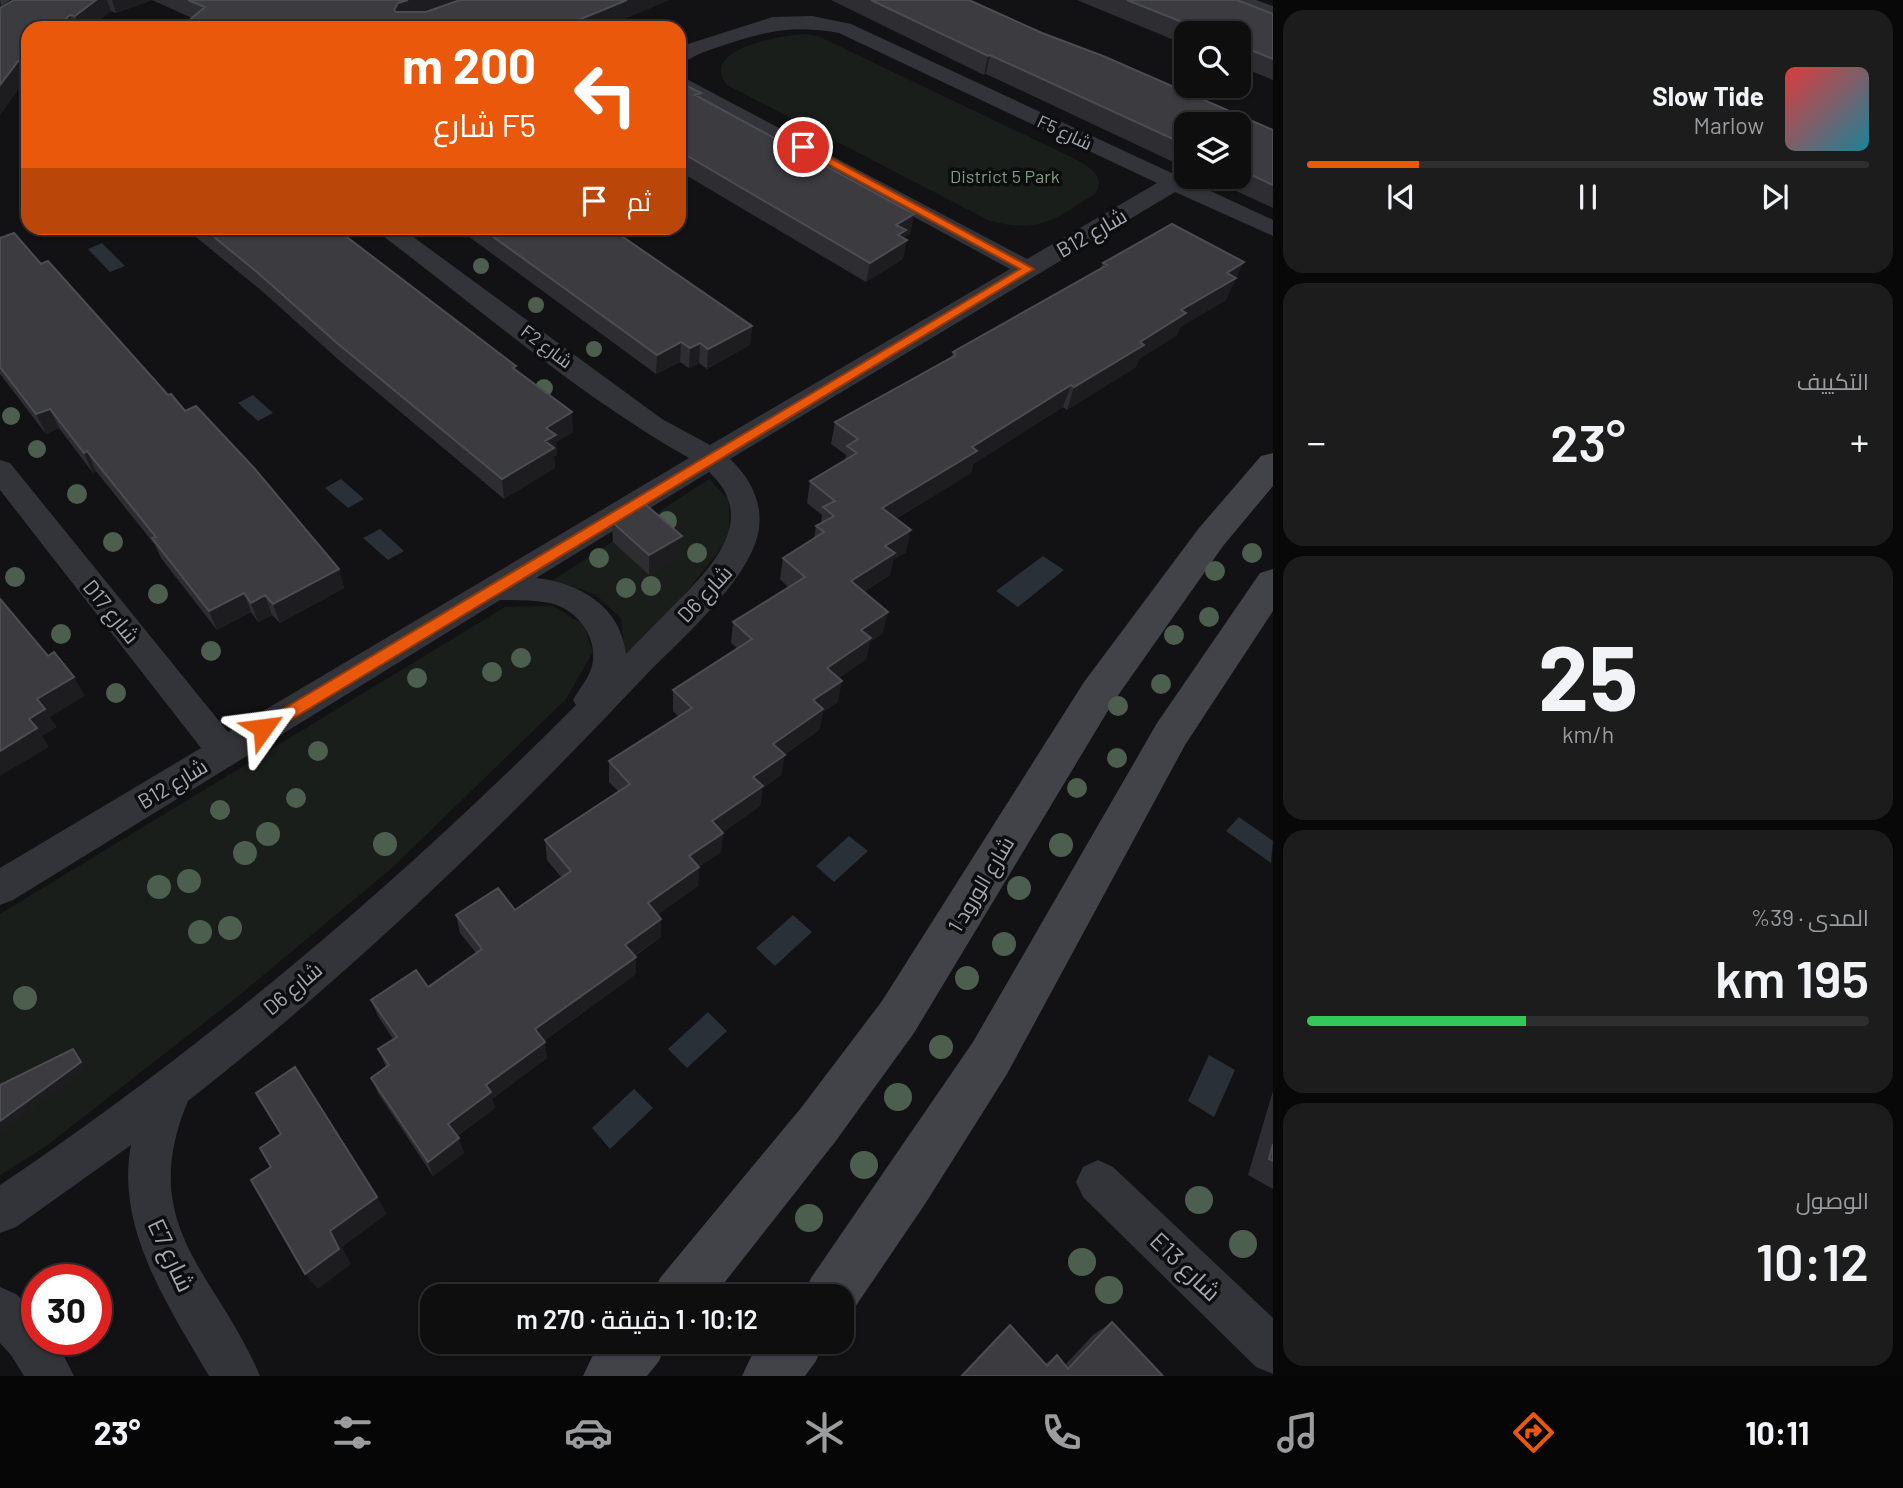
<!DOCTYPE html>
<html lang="ar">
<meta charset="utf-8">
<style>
:root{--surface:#0e0e0f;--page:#1c1c1d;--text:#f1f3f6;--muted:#9b9c9e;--line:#2e2e2f;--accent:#ea580c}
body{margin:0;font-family:Barlow,Cairo,sans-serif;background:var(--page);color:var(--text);direction:rtl;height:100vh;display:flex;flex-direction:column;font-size:26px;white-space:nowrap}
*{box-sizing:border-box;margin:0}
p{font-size:23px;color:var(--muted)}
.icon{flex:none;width:38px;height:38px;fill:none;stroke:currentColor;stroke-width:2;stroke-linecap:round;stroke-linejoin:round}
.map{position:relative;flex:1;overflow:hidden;direction:ltr}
.panel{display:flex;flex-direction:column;gap:10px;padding:10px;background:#080808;width:630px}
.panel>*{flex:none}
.hud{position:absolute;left:21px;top:21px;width:665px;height:214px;border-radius:21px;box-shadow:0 2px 5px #0004,0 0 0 2px var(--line);direction:rtl;background:#ea580c;color:#fff;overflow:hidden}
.controls{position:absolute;left:1174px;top:21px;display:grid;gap:14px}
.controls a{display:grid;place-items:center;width:77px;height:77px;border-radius:14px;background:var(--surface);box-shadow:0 2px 5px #0004,0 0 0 2px var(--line);font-size:35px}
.speed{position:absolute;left:21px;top:1264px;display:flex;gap:14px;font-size:35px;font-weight:700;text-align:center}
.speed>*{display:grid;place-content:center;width:91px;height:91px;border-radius:50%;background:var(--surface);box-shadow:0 2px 5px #0004,0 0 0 2px var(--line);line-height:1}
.speed .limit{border:10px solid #d22;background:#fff;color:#111}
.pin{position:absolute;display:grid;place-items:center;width:60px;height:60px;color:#fff;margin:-30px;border:4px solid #fff;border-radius:50%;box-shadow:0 2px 7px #0007}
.me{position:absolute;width:77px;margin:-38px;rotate:59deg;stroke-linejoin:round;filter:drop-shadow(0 0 5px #0008)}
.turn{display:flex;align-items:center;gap:24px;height:147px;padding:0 35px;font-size:32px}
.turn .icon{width:91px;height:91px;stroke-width:2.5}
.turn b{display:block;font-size:49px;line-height:60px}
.then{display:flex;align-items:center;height:66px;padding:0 35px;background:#0003;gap:14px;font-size:26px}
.big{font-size:52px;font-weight:600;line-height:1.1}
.panel .tile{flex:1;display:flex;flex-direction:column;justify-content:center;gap:10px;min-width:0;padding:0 24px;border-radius:21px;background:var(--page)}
.panel .dial{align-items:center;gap:0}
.dial b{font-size:91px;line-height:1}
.song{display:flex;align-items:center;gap:21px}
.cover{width:84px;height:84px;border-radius:10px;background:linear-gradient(135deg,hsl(0 70% 55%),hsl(190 70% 35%))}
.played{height:7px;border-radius:4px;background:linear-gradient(90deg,var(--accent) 20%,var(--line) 20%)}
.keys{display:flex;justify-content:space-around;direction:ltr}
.heat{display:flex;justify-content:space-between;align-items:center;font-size:38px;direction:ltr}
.charge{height:10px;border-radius:5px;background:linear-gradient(90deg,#34c759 39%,var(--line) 0)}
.trip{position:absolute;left:420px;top:1284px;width:434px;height:70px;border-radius:21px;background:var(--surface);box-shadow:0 2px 5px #0004,0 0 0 2px var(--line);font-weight:600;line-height:70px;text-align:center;direction:rtl}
.tab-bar{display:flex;height:112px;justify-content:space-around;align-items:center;background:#060606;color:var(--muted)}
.tab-bar .icon{width:49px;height:49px}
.tab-bar .on{color:var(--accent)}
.tab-bar b{font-size:32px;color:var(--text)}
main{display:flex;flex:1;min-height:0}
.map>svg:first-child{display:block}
</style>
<main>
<section class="panel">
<div class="tile">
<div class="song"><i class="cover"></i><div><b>Slow Tide</b><p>Marlow</p></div></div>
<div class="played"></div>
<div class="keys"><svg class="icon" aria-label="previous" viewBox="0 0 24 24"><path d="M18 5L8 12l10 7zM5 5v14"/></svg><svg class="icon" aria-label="pause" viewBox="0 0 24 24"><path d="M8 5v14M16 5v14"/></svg><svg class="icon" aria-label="next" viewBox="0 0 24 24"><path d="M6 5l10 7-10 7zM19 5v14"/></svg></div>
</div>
<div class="tile"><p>التكييف</p>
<div class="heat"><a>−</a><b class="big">23°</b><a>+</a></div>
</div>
<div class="tile dial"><b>25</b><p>km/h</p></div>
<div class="tile"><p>المدى · 39%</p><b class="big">195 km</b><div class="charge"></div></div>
<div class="tile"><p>الوصول</p><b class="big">10:12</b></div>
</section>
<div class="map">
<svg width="1273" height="1376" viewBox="0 0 1273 1376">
<rect width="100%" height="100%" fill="#121214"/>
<path fill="#191e1a" d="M806,34L820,37L1071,157C1086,165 1108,175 1095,194C1054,219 1040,234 990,221L727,85C698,49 782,35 806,34Z
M709,479L729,500V538L689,589L626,659L621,619L596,595L553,580Z
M553,606L584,625L593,652L566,699L392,868L236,998L45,1147L0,1175V914L505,607Z"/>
<path fill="#293037" d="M102,243L125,266L110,272L88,249Z
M253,395L273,413L258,421L238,403Z
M341,479L364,499L348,508L325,488Z
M380,529L404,551L388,560L363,538Z
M1043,556L1064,570L1018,607L996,591Z
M1239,817L1273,841L1271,863L1226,831Z
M849,836L868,851L834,882L816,866Z
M793,915L812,932L775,966L756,948Z
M708,1012L727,1031L687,1068L668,1049Z
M1209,1055L1235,1070L1214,1117L1188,1101Z
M634,1089L653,1108L610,1149L592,1128Z"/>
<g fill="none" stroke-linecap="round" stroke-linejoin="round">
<path fill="#333439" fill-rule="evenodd" d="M0,0H10L1,6Z
M1230,0H1256L1273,6V19L1232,4Z
M812,16L851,24L1273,220V236L1175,192L730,459C754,481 767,512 755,544C738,590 679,641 644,677C502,828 352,973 188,1101C135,1227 217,1273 260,1376H209C169,1307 115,1229 131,1145L16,1227L0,1233V1185C208,1045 399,883 576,705L573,700C579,689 589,678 592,666C599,638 577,609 550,603C533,600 516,600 500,600L13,900L0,905V868L201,748L0,490V460L10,463L228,732L689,458C580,397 479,308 379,233L376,228H401L662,419L710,445L1010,269L679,89V75L1027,259L1157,183L839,33C784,23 755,35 704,52C695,55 688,61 679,63V48L685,45L773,17ZM709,472C760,519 711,568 675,604C659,621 642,637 626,654C621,607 579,582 536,578Z
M1098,1160L1113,1167L1273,1318V1374L1256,1367L1083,1197L1076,1182L1083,1167Z
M0,1287L16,1294L37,1314V1339H55L74,1376H24L11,1355L0,1343Z"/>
<path fill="#414349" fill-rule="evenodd" d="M1273,453V486L1223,546L1112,704L914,1033L835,1142L713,1297H652L660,1278L801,1108L882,1001L1084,682L1199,528L1261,456Z
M1273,569V611L1185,745L1007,1074L925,1204L849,1316L842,1319V1297H803L811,1278L973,1042L1157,723L1260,573Z
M604,1342H667L659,1361L647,1376H583L592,1357Z
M762,1342H824L816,1361L805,1376H742L751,1357Z"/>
</g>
<g fill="#4c5f4f">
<circle cx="481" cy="266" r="8"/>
<circle cx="536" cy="305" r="8"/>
<circle cx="594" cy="349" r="8"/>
<circle cx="544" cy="388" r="9"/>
<circle cx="11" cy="416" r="9"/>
<circle cx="37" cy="449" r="9"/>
<circle cx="77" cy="494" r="10"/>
<circle cx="667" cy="521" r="10"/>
<circle cx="113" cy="542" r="10"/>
<circle cx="697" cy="553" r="10"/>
<circle cx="1252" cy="553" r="10"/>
<circle cx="599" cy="558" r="10"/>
<circle cx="1215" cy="571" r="10"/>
<circle cx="15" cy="577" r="10"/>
<circle cx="651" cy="586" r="10"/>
<circle cx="626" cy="588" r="10"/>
<circle cx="158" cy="594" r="10"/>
<circle cx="1209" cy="617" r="10"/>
<circle cx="61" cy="634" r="10"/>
<circle cx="1174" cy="635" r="10"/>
<circle cx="211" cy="651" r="10"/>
<circle cx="521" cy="658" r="10"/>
<circle cx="492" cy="672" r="10"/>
<circle cx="417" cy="678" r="10"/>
<circle cx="1161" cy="684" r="10"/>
<circle cx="116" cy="693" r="10"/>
<circle cx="1118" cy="706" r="10"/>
<circle cx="318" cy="751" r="10"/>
<circle cx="1117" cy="758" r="10"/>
<circle cx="1077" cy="788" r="10"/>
<circle cx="296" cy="798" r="10"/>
<circle cx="220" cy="810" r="10"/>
<circle cx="268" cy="834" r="12"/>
<circle cx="385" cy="844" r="12"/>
<circle cx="1061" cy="845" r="12"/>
<circle cx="245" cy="853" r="12"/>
<circle cx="189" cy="881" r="12"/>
<circle cx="159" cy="887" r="12"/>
<circle cx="1019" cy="888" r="12"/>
<circle cx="230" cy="928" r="12"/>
<circle cx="200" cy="932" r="12"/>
<circle cx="1004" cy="944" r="12"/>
<circle cx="967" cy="978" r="12"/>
<circle cx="25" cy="998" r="12"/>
<circle cx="941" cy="1047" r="12"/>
<circle cx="898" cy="1097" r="14"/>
<circle cx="864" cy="1165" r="14"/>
<circle cx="1199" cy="1200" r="14"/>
<circle cx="809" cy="1218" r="14"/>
<circle cx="1243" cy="1244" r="14"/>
<circle cx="1082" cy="1262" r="14"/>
<circle cx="1109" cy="1290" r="14"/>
</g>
<path fill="#2e2e32" d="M14,0H670L192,18L152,0L116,13L111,11L89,28H28L26,79Z
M831,0H969L1042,33L1273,130V208L1206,177H1239V124H1186V168L986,74L984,75Z
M1077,0H1237L1273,14V80L1239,66V33H1186V45Z
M679,82L700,98L914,214L910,234L904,237L903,259L866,282L679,171Z
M185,228H335L517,371L573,432L556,442L557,455L554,456L555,468L504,499L341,362L263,292Z
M457,228H610L752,326L750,345L707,369L699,363L689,368L680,362L656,374Z
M0,238L41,264L168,395L185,411L339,569L344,588L280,623L272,615L258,622L251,612L217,630L161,558L155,545L96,471L93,473L59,428L46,434L0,374Z
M1103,263L1234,284L1232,286L1226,300L1180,327L1177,335L1139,359L1136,367L1067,410L1063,407L973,464L971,473L896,519L906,552L893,560L890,575L864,592L883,633L870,642L866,659L839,678L838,702L823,712L819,730L784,755L781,775L763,788L760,806L723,832L721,852L699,867L698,886L658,914L661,919V937L635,956L636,974L544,1041L547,1058L492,1099L495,1108L457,1136L464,1153L433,1176L378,1093L371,1078L386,1067L378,1049L393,1039L378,1016L371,1000L428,987L476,953L460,933L456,915L515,910L562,878L547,860L545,840L619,792L609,782V761L679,717L673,711V690L738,649L731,643L733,622L788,587L780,579L783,558L814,538L816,526L821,524L822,515L807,503L810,481L845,461L846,455L831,444L835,422L952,357L953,352L1100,269Z
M612,522L681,555L649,575L613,542Z
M1273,1091V1189L1248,1175Z
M1112,1322L1163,1376H960L996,1338L1010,1325L1045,1364L1057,1355L1065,1365L1093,1335Z"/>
<path fill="#1d1d20" d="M96,0H107L111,11L89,28H79L75,16Z
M112,0H152L116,13Z
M408,0H460L396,28L394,10L398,3Z
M627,0H670L603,28H567L566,25Z
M70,15L74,28H55Z
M28,52V77L0,115V85L19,60Z
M990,55L986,74L984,75L988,56Z
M914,214L910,234L904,237V242L907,240L903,259L866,282L870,263L896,225Z
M1244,262L1226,300L1180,327L1177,335L1139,359L1136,367L1067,410L1074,387L1140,342L1227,273Z
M752,326L750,345L707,369L708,349Z
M681,342L680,362L656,374L657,355Z
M700,343L699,363L689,368L690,348Z
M1071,385L1063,407L973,464L971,473L878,530L882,508L972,447Z
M50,409L59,428L46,434L36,414Z
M572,412L573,432L556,442L557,455L554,456L555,468L504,499L502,479L545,441L546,428Z
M87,451L96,471L93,473L84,453Z
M911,530L906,552L893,560L890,575L846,603L851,581L885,546Z
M682,536L681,555L649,575V555Z
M339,569L344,588L280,623L273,604Z
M244,593L251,612L217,630L209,611Z
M265,595L272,615L258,622L251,603Z
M888,612L883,633L870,642L866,659L823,689L827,668L861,630Z
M74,677L85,696L50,717L57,727L42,736L49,747L0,776V751L29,719L37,699Z
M842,681L838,702L823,712L819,730L770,764L773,744L813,700Z
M785,755L781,775L763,788L760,806L711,841L712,821L753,777Z
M723,833L721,852L699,867L698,886L648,922V903L689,856Z
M661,919V937L625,962V945Z
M636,957V974L538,1045L535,1029Z
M545,1042L547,1058L492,1099L495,1108L453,1138L448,1124L486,1085Z
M73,1049L80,1056L87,1069L0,1134V1121Z
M459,1138L464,1153L433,1176L428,1162Z
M377,1197L387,1214L342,1247L351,1264L318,1289L305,1274L330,1231Z"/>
<path fill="#3b3b40" stroke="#4b4d52" stroke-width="2" d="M14,0H96L75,16L70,15L55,28H28V52L19,60L0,85V8Z
M188,0H408L398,3L394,10L396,12H426L460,0H627L566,25L573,28H180L205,7Z
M871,0H969L1042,33L1103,56L1273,130V185L1239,169V124H1186V145L990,55L988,56Z
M1127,0H1237L1273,14V59L1239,45V33H1210Z
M679,82L701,93L695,95L914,214L896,225L906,230L898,235L907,240L870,263L679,151Z
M1172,224L1244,262L1227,273L1236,278L1181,310L1186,313L1140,342L1144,345L1074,387L1071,385L972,447L977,451L882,508L911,530L885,546L895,553L851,581L888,612L861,630L871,638L827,668L842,681L813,700L823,709L773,744L785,755L753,777L763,786L712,821L723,833L689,856L699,867L648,903L661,919L625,945L636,957L535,1029L545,1042L486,1085L491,1092L448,1124L459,1138L428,1162L371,1078L389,1065L378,1049L397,1037L371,1000L416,970L428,987L482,949L456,915L498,888L515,910L571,871L545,840L630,784L609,761L692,708L673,690L752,639L733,622L805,577L783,558L824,532L816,526L834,516L823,507L835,501L810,481L857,453L847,446L858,439L835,422L956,355L953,352L1107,265L1103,263Z
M203,228H335L516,366L513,368L572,412L546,428L556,435L545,441L554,448L502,479L337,343L257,272Z
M481,228H610L752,326L708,349L700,343L690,348L681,342L657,355Z
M14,233L41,264L48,261L168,395L171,394L185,411L196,406L254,468L339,569L273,604L265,595L251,603L244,593L209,611L152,538L156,537L87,451L84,453L50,409L36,414L0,367V238Z
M645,504L682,536L649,555L612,522Z
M0,599L48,656L54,652L74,677L37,699L45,709L29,719L37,728L0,751Z
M73,1049L81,1062L0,1121V1085Z
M295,1067L377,1197L330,1231L339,1249L305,1274L251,1180L271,1167L260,1148L281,1134L256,1093Z
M1273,1144V1161L1269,1159Z
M1112,1322L1163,1376H962L1010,1325L1047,1366L1057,1355L1068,1369Z"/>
<path fill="#ea580c" stroke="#983908" stroke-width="2" d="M800,145H807L1034,269L269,733H258L255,728L258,724L1020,269L800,149Z"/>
<g text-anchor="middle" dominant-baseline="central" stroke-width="7" stroke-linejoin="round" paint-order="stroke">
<g font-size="18" fill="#a4a9b4" stroke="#0d0d0f">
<text transform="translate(1065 132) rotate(25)">F5 شارع</text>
<text transform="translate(547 346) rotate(37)">F2 شارع</text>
</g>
<g font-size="18" fill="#7c9e7f" stroke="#0d0d0f">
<text x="1005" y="176">District 5 Park</text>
</g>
<g font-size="21" fill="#a4a9b4" stroke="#0d0d0f">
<text transform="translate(1091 232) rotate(-30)">B12 شارع</text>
<text transform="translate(704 593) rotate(-47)">D6 شارع</text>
<text transform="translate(112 611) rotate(51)">D17 شارع</text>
<text transform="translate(172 783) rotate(-31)">B12 شارع</text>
<text transform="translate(980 884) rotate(-59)">شارع الورود 1</text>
<text transform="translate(292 988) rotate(-40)">D6 شارع</text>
</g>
<g font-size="24" fill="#a4a9b4" stroke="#0d0d0f">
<text transform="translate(172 1255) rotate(65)">E7 شارع</text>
<text transform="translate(1186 1266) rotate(44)">E13 شارع</text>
</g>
</g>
</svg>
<div class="controls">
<a><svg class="icon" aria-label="search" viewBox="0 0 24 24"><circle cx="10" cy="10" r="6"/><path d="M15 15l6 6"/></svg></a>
<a><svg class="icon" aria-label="layers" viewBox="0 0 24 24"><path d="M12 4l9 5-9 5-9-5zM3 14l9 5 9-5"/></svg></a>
</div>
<div class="speed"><div class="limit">30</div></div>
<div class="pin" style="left:803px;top:147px;background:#d93025"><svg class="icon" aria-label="arrive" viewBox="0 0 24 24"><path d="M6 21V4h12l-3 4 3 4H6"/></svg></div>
<svg class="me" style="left:263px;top:728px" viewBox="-20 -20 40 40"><path d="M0-17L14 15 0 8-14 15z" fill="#ea580c" stroke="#fff" stroke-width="4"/></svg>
<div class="trip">10:12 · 1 دقيقة · 270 m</div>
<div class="hud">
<div class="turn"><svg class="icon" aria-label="left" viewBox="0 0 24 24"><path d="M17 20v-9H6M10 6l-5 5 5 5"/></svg><div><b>200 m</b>F5 شارع</div></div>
<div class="then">ثم<svg class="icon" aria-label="arrive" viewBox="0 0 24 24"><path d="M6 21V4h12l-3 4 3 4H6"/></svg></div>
</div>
</div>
</main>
<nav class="tab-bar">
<b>10:11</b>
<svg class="icon on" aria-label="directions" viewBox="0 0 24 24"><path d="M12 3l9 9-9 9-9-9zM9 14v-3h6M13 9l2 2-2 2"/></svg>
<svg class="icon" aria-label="music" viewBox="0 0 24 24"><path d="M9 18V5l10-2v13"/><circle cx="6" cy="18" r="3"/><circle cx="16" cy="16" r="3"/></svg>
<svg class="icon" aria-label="phone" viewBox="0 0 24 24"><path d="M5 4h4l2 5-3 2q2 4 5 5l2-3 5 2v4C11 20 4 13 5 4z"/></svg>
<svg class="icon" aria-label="climate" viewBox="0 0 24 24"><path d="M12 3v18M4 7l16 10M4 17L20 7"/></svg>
<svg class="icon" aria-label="car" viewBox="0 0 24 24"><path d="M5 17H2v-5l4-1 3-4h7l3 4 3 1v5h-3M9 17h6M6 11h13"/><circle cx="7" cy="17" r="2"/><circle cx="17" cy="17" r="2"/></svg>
<svg class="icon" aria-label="filters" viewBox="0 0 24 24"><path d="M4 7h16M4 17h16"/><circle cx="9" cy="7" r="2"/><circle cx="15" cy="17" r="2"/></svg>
<b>23°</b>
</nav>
